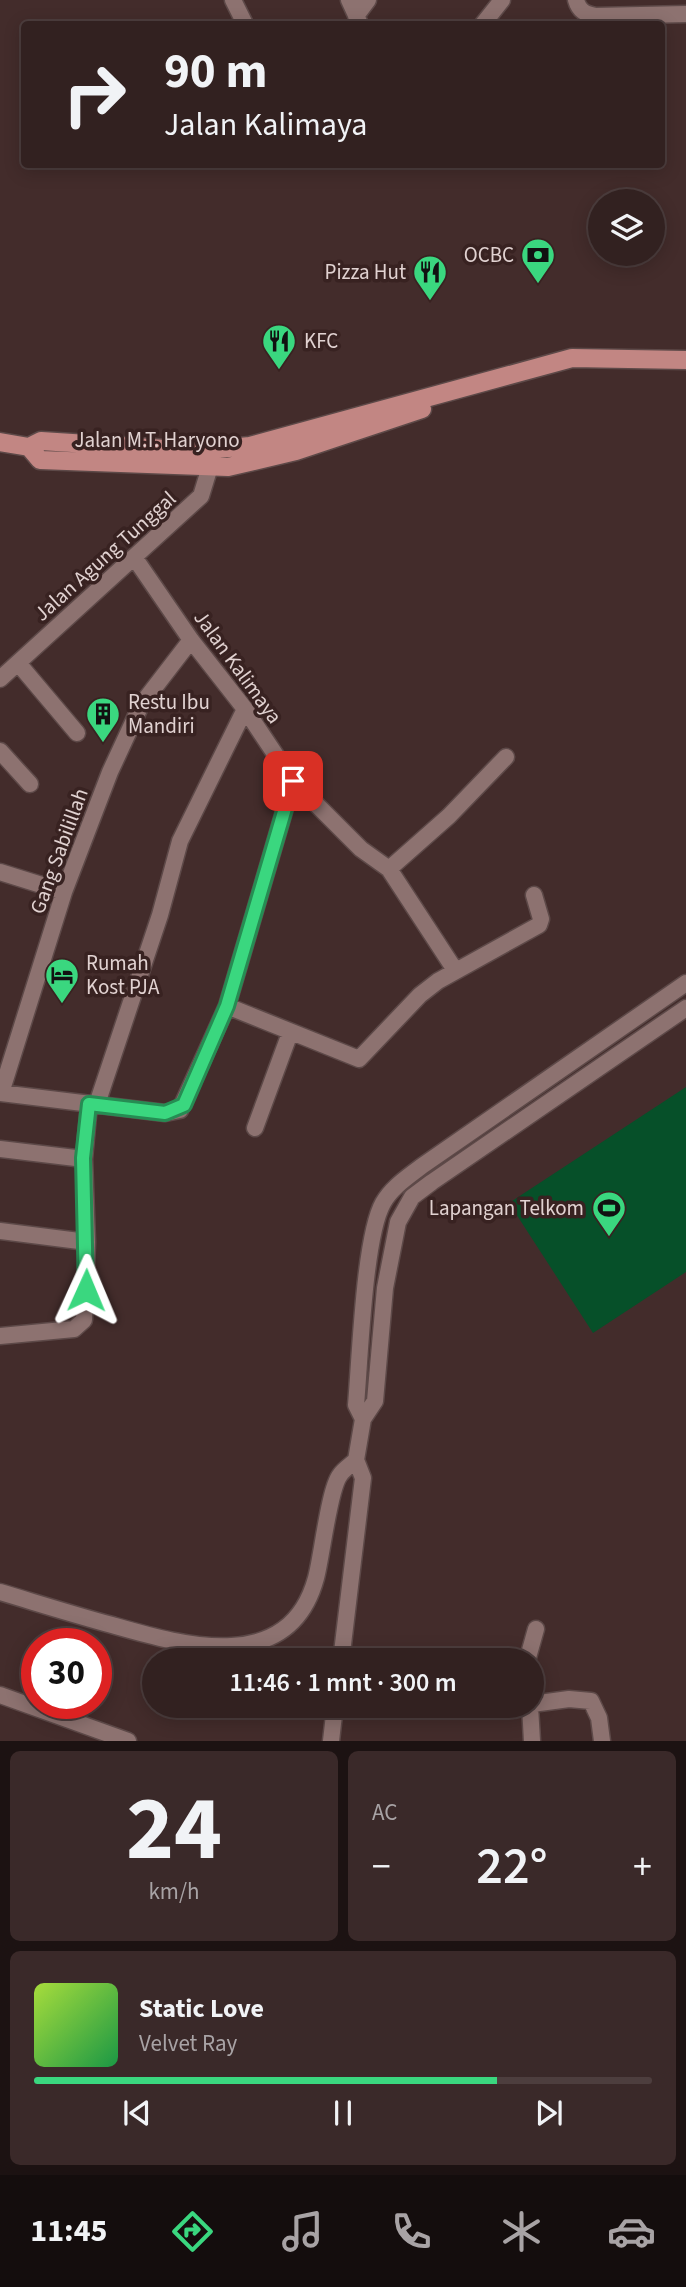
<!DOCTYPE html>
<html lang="id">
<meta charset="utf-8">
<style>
:root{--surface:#322120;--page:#3a2929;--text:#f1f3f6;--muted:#a8a3a5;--line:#4d3e3e;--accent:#3ad77f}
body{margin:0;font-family:"Source Sans 3",sans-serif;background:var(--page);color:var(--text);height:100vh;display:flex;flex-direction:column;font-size:26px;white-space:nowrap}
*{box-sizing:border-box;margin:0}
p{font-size:23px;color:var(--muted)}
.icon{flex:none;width:38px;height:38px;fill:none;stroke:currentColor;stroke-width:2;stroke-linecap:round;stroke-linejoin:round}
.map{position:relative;height:1741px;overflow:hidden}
.sheet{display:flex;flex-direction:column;gap:10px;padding:10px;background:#1c1212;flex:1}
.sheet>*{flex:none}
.hud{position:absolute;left:21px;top:21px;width:644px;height:147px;border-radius:7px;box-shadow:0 4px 18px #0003,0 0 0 2px var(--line);background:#322120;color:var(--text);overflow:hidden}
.tools{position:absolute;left:588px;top:189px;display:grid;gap:14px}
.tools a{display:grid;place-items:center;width:77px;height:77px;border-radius:50%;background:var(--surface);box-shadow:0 4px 18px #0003,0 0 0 2px var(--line);font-size:35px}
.speed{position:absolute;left:21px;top:1628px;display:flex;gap:14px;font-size:35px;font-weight:700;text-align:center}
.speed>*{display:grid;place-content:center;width:91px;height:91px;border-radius:50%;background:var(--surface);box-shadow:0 4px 18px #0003,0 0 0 2px var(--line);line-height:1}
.speed .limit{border:10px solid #d22;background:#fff;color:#111}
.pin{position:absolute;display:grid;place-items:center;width:60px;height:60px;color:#fff;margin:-30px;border-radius:14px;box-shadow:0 4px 10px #0006}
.me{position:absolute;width:77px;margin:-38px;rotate:1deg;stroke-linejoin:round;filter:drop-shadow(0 0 5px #0008)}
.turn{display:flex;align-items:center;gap:24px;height:147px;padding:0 28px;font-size:32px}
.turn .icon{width:91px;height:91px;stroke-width:2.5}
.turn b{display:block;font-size:49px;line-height:60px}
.big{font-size:52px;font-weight:600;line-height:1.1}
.sheet .widget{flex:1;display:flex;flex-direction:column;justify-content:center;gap:10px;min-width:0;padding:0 24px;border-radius:10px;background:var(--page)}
.sheet .dial{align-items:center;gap:0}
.dial b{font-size:91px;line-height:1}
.song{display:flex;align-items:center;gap:21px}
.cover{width:84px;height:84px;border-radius:10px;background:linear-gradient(135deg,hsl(80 70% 55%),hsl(140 70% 35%))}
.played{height:7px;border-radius:4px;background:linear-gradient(90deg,var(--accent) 75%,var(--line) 75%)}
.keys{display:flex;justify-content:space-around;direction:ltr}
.heat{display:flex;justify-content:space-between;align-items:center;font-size:38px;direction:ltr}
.sheet .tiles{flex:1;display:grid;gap:10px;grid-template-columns:1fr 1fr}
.widget:last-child{grid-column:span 2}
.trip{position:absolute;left:142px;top:1648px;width:402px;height:70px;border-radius:35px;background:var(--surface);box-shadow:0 4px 18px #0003,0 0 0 2px var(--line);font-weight:600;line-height:70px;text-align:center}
.tabs{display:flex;height:112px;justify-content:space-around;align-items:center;background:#140d0d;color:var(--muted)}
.tabs .icon{width:49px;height:49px}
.tabs .current{color:var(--accent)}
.tabs b{font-size:32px;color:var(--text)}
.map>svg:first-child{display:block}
</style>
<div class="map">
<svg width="686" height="1741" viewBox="0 0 686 1741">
<rect width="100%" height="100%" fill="#432c2b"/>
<path fill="#065029" d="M686,1087V1272L593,1333L509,1203Z"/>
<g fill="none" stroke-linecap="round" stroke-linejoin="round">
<g stroke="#5d4948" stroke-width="19">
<path id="minor" d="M233,0L245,24
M349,0L360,24
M576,0C579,11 585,14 596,16L686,14
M356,16L368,0
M483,24L502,0
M134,557L191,640L245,709L293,781L361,849L389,869L455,970
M18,663L77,733
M0,679L201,496L213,457
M0,751L30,784
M389,869L449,816L506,757
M0,872L64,892
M227,1006L359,1059L420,995L438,981L539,925L541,919L534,895
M0,1093L165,1113L180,1110L227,1006L293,781
M1,1093L64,892L110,772L141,705L191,640
M97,1104L160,915L180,841L245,709
M255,1128L290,1033
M0,1149L84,1159
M0,1231L87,1242
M0,1336L74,1329L84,1320L87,1242L84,1159L89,1104
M363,1419L356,1405C360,1360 364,1237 383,1203C392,1187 408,1177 422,1166L686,983
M0,1592C37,1603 75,1615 112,1625C182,1645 289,1677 316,1578C322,1556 329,1489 340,1475C344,1469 351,1465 356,1460
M341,1661L363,1478L356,1460L363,1419L375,1401L385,1288L398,1222L412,1197L432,1182L686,1008
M527,1661L536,1629
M0,1695L128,1741
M532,1704L569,1699L591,1701L599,1718L602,1741
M530,1706L532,1741
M331,1741L335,1706"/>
</g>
<g stroke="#5d4948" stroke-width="21">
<path id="major" d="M0,442L29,447L41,441L197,451L250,446L572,358L686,360
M29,447L40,460L228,467L296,451L422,409"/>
</g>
<use href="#minor" stroke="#8d7270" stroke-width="16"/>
<use href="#major" stroke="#c28683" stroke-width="18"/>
</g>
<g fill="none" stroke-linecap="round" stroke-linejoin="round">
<g stroke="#268c53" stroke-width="18">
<path id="route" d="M86,1290L83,1158L89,1104L165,1113L184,1105L227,1006L293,781"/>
</g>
<use href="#route" stroke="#3ad77f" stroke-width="12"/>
</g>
<defs>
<g id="bank-pin" transform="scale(1.75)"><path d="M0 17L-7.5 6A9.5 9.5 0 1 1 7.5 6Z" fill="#3ad77f" stroke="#382221"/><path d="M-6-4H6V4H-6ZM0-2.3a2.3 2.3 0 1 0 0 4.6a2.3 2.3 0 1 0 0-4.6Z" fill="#111"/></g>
<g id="restaurant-pin" transform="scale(1.75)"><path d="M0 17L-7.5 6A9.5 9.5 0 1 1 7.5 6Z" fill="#3ad77f" stroke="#382221"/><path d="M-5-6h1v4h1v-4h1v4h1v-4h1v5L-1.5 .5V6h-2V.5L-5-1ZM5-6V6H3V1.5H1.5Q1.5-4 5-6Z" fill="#111"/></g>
<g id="building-pin" transform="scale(1.75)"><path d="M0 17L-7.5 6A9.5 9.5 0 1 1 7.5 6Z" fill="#3ad77f" stroke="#382221"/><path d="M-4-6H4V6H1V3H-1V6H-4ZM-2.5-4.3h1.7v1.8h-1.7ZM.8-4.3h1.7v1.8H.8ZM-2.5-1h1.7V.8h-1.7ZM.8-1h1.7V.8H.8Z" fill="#111"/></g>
<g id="hotel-pin" transform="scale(1.75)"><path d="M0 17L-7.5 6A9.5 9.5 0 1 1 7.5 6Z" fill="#3ad77f" stroke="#382221"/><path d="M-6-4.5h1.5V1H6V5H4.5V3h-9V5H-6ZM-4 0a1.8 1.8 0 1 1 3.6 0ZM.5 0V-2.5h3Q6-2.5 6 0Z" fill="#111"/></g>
<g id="stadium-pin" transform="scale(1.75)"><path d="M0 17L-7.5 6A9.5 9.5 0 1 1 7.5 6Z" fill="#3ad77f" stroke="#382221"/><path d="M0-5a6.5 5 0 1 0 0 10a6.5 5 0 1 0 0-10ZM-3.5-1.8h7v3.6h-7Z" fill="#111"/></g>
</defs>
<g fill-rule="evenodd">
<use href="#bank-pin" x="538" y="255"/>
<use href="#restaurant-pin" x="430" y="272"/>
<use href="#restaurant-pin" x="279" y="341"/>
<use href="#building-pin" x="103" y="714"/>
<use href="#hotel-pin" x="62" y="975"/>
<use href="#stadium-pin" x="609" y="1208"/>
</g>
<g text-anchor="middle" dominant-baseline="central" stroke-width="7" stroke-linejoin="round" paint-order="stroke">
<g font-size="21" fill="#e1d2d1" stroke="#382221" text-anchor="end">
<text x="514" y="255">OCBC</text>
<text x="406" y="272">Pizza Hut</text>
<text x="304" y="341" text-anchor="start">KFC</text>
<text x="128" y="702" text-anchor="start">Restu Ibu<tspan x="128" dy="24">Mandiri</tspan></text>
<text x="86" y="963" text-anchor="start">Rumah<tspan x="86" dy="24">Kost PJA</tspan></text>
<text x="584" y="1208">Lapangan Telkom</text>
</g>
<g font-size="21" fill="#e1d2d1" stroke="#382221">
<text x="157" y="440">Jalan M.T. Haryono</text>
<text transform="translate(105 556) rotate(-42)">Jalan Agung Tunggal</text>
<text transform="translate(238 667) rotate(54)">Jalan Kalimaya</text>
<text transform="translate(59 851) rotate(-70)">Gang Sabilillah</text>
</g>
</g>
</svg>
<div class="tools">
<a><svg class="icon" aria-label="layers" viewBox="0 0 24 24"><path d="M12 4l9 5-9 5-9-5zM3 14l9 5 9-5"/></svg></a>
</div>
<div class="speed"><div class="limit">30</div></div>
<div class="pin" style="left:293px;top:781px;background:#d93025"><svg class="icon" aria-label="arrive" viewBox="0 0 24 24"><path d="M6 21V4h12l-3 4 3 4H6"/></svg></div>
<svg class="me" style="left:86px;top:1290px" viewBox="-20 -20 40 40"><path d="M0-17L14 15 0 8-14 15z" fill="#3ad77f" stroke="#fff" stroke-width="4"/></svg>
<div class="trip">11:46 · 1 mnt · 300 m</div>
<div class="hud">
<div class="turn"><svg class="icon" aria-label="right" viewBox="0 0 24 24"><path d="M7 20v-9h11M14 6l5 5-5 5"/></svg><div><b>90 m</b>Jalan Kalimaya</div></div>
</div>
</div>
<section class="sheet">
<div class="tiles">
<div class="widget dial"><b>24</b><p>km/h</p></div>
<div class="widget"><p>AC</p>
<div class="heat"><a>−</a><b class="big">22°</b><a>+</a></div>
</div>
<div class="widget">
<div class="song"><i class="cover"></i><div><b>Static Love</b><p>Velvet Ray</p></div></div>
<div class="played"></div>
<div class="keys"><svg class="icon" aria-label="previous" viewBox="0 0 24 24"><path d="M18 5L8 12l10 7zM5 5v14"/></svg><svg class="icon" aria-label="pause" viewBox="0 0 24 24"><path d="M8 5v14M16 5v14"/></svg><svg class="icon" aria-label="next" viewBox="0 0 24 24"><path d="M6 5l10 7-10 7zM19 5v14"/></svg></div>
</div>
</div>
</section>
<nav class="tabs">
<b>11:45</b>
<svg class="icon current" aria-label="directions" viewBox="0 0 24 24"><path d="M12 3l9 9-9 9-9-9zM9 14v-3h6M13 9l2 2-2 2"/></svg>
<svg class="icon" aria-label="music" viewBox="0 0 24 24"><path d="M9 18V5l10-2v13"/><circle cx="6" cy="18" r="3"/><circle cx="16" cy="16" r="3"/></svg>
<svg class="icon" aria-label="phone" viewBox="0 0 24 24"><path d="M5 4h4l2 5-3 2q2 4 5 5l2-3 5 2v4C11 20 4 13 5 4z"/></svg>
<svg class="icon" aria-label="climate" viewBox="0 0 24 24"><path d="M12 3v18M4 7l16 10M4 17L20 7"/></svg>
<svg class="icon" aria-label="car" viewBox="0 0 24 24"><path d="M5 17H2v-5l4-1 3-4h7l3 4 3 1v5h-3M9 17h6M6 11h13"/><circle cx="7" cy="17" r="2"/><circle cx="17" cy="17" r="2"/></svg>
</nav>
